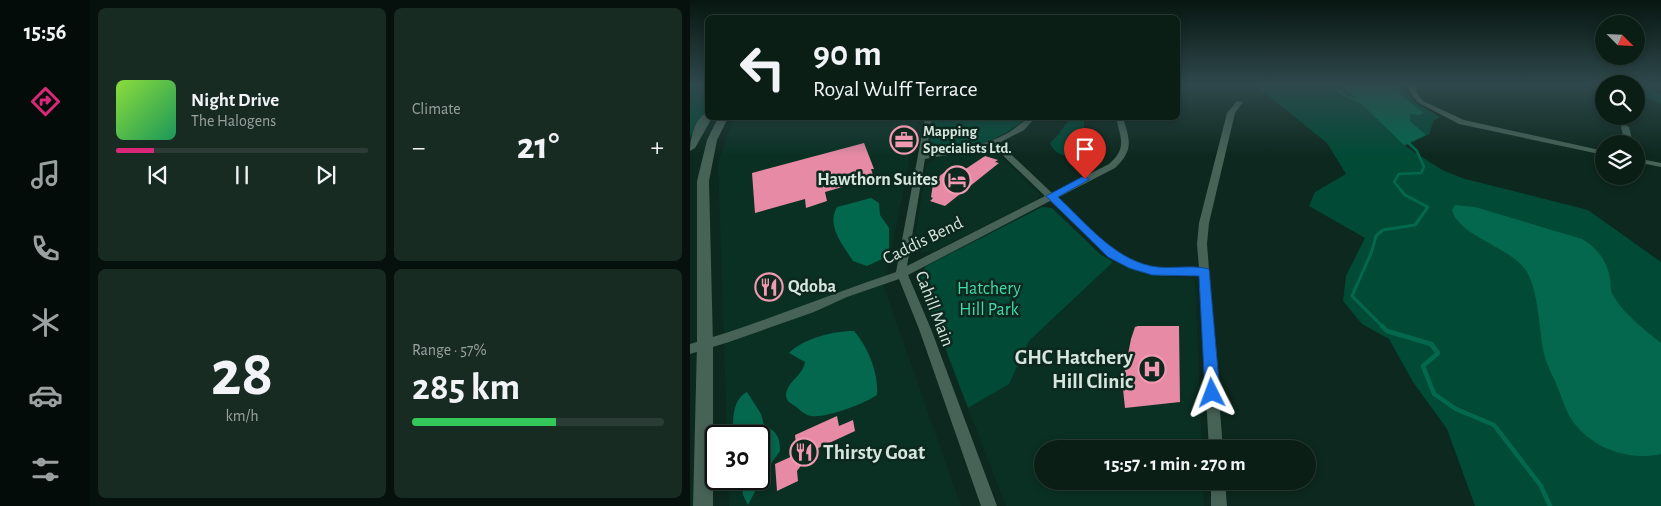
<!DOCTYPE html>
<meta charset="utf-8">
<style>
:root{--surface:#0a1e16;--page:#182b23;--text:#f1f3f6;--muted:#99a2a1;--line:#2a3c35;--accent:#db2777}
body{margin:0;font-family:"Alegreya Sans",sans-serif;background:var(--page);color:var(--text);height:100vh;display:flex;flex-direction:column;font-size:19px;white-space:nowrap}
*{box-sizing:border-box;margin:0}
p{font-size:16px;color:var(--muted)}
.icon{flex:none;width:28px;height:28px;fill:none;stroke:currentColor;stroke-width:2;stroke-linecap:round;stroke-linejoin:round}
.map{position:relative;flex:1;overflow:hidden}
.drawer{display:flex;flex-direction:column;gap:8px;padding:8px;background:#06100c;width:600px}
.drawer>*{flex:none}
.guide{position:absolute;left:15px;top:15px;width:475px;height:105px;border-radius:8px;box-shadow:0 2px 8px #0003,0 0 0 1px var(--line);background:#0a1e16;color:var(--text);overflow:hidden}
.needle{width:32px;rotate:114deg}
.controls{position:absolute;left:905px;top:15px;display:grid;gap:10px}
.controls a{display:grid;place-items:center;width:50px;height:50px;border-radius:50%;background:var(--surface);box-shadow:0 2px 8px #0003,0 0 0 1px var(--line);font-size:25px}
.speed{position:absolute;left:15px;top:425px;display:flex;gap:10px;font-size:25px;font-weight:700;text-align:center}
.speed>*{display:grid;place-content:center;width:65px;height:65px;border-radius:50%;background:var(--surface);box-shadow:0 2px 8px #0003,0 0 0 1px var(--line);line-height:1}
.speed .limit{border:2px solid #111;border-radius:8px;background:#fff;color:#111}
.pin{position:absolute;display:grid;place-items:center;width:42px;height:42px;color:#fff;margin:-51px -21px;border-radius:50% 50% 50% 0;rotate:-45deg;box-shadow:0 0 5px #0007}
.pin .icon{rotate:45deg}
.me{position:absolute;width:55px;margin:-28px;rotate:357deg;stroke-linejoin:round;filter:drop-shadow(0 0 4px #0008)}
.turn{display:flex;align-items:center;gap:18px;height:105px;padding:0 25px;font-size:22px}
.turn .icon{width:65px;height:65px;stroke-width:2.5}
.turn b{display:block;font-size:35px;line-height:42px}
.big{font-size:38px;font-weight:700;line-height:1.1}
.drawer .widget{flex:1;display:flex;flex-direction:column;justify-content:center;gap:8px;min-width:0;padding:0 18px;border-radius:8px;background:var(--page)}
.drawer .dial{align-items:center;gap:0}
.dial b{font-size:65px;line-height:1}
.song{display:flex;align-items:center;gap:15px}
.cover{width:60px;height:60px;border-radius:8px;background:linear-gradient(135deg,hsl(90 70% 55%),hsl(150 70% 35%))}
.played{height:5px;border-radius:2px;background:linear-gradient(90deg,var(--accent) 15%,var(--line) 15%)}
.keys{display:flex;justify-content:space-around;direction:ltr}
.heat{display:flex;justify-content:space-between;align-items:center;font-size:28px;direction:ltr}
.charge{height:8px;border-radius:4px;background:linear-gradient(90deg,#34c759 57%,var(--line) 0)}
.drawer .tiles{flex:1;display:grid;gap:8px;grid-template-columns:repeat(2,1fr)}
.trip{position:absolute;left:344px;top:440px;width:282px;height:50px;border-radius:25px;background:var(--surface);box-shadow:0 2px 8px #0003,0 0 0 1px var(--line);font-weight:700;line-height:50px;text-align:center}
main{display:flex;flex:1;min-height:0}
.dock{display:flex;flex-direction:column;width:90px;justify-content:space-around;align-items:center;background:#040c09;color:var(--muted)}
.dock .icon{width:35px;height:35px}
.dock .selected{color:var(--accent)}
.dock b{font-size:22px;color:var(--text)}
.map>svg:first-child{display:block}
</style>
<main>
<nav class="dock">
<b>15:56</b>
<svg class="icon selected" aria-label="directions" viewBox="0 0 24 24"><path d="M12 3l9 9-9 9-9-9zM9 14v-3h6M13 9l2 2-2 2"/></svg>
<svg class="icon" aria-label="music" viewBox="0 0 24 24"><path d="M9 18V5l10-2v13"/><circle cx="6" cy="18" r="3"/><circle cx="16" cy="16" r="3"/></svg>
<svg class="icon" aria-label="phone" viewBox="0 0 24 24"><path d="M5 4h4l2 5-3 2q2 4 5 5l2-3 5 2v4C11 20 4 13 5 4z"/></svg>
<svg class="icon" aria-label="climate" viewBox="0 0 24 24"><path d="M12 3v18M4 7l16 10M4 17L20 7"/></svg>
<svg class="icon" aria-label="car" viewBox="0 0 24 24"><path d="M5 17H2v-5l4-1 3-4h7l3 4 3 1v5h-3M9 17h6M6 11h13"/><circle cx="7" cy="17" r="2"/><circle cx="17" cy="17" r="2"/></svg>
<svg class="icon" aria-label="filters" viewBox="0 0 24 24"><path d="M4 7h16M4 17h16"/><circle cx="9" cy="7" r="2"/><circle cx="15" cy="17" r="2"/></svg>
</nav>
<section class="drawer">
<div class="tiles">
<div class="widget">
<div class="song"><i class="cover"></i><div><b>Night Drive</b><p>The Halogens</p></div></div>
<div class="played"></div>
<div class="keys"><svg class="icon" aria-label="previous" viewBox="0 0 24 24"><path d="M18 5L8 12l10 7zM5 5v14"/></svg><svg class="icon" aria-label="pause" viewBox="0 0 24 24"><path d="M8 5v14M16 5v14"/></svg><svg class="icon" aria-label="next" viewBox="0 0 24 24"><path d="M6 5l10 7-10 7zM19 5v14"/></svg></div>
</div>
<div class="widget"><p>Climate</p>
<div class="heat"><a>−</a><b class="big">21°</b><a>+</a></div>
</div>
<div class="widget dial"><b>28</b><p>km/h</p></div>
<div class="widget"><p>Range · 57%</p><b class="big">285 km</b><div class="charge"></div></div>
</div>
</section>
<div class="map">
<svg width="971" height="506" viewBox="0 0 971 506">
<rect width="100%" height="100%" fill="#0d281e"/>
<path fill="#0a3023" d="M44,118H228L194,287L271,506H39L38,479H69V436H37L28,162Z
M299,148L305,150L350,194L347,200L244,251L232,252L223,247L237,164L246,158Z
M423,262L464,276L505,279L512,449H352V481H513L514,506H316L278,408L319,384L339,341Z"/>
<path fill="#004a36" d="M0,85H17V108L0,137Z
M565,85H701L713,87L726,103L750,117L744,120L739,134L715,146L752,170L775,179L898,210L971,262V506H785L757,429L723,382L699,339L672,324L653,301L656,276L675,238L619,206L625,192L656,174L637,143Z
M946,85H955L971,94V104L946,91Z
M246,118H336C314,139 273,154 242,150L239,147L243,120Z
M380,118H394V150C383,160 365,157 360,143L368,135Z
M352,207L362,208L410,254L423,262L339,341L319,384L278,408L228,277L236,266Z"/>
<path fill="#02684d" d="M652,85L708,86L711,95L734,113L728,115L720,114V121L736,135L714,145Z
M181,198L189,203L190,215L199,228V251L194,258L177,266L163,261C153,245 136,226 147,207Z"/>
<path fill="#03684d" d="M765,205L785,207L892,239C907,248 917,260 920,278C921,283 920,289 922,293C931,312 955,330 971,343V454C937,462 896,446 879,415C874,406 871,395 867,386C863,376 857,365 854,354C849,331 849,293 837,272C822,247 769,237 762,210Z
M164,331C178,347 189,374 187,395C174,404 137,418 121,416C115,415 110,410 105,406C100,403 96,401 96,395C97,381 113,376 115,362L99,353C114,338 144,331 164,331Z
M57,392L71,414L74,425C87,432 90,437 90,451L75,472L58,505L53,495L51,479H69V436H44C42,423 42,399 57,392Z"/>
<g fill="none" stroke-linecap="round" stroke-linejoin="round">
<path stroke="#03684d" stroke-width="2.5" d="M641,85L656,96L680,106L727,151L734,167L731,173L709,174L704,182L711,190"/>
<path stroke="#03684d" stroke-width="3" d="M693,327L662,296L682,251L686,236L693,230L725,225L738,207L715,195L710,189"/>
<path stroke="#03684d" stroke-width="4.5" d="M692,326L697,331L741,344L748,353L733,366L744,394L766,409L804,425L851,486L860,506"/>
</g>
<path fill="#e78aa5" d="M174,143L184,169H181L184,178L135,192L137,201L116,208L115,199L65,213L62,173Z
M295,156L308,160L305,162L309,163L255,206L240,201L243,198L241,197L243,184L246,183L247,178L256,171L271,172Z
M448,326H489L490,402L435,408L433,389L425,390L426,382L430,381L431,375H434L441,339L445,327Z
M147,416L149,426L163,420L165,431L122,451L107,471L108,481L87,491L85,464L107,454L105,435Z"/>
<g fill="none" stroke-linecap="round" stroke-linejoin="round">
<path fill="#476357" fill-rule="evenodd" d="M717,85H723L729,96L733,101L774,120L914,151V155L769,124L729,103L723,97Z
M547,101L553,102L545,113L519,223L517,244L533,449H519L509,276H472L444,270L427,262L406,244L360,201L218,275L241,329L307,506H291L229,329L209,279L157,297L124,312L39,342L0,354V344C70,324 137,295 206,272L235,118H242L236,154C263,150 291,147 316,134C326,129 334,118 345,118L334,130L309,143L362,193L419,164C437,148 431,139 426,118H433C440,140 444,150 425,168L367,198C390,219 421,256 451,264C470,269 489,268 509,268L507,244L509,223L537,113ZM302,145L355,196L217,266L235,159L275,152Z
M932,125H935L939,127L943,144H935L931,127Z
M946,158L971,163V167L946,162Z
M521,481H535L537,506H521Z"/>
<path fill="#476357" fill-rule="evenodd" d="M18,112V118H22L5,148L0,151C0,139 5,117 18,112Z
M28,118H38L27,140L19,181L23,344V506H3L7,344V181L17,140Z"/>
</g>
<linearGradient id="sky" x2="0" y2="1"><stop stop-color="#071610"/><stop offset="0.54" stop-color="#2f484c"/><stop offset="1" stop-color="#2f484c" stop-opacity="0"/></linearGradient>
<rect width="971" height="156" fill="url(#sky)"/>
<path fill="#1a73e8" stroke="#114b97" d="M392,177L400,179L368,197C395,222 423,258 461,266C479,270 500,264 519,269L530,393L527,398L522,399L517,398L515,393L509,276L462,275L439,268L418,257L356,196Z"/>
<defs>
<g id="office-ring" transform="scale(1.4375)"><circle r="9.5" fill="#0d281e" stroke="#f19ab2" stroke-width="1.5"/><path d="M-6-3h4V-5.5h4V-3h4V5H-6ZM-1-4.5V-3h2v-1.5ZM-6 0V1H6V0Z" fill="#f19ab2"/></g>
<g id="hotel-ring" transform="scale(1.4375)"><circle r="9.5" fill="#0d281e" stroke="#f19ab2" stroke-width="1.5"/><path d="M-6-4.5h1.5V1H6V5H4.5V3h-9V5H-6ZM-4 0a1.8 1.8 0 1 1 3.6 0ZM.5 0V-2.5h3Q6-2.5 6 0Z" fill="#f19ab2"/></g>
<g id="restaurant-ring" transform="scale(1.4375)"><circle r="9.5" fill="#0d281e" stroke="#f19ab2" stroke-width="1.5"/><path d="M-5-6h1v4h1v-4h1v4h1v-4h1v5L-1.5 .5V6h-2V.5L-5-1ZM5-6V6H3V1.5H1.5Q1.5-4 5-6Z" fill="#f19ab2"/></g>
<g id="hospital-ring" transform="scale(1.4375)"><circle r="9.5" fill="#0d281e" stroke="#f19ab2" stroke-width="1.5"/><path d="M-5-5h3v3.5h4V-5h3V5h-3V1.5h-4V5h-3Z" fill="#f19ab2"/></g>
</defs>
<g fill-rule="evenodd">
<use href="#office-ring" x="214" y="140"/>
<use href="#hotel-ring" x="267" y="180"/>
<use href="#restaurant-ring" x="79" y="287"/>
<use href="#hospital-ring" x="462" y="369"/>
<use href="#restaurant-ring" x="114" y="452"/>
</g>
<g text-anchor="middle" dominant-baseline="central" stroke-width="5" stroke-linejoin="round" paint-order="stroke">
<g font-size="15" font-weight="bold" fill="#d6e6df" stroke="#0d281e" text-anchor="start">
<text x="233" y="131">Mapping<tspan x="233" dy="17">Specialists Ltd.</tspan></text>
</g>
<g font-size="18" font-weight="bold" fill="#d6e6df" stroke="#0d281e" text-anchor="end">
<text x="248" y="180">Hawthorn Suites</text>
<text x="98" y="287" text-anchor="start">Qdoba</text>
</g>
<g font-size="18" fill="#d6e6df" stroke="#0d281e">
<text transform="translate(233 241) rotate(-26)">Caddis Bend</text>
<text transform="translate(244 309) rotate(69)">Cahill Main</text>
</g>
<g font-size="18" fill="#41dcab" stroke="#0d281e">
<text x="299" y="289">Hatchery<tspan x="299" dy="21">Hill Park</tspan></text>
</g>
<g font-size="21" font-weight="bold" fill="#d6e6df" stroke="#0d281e" text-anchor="end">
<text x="443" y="357">GHC Hatchery<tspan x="443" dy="24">Hill Clinic</tspan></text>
<text x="133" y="452" text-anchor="start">Thirsty Goat</text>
</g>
</g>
</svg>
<div class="controls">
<a><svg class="needle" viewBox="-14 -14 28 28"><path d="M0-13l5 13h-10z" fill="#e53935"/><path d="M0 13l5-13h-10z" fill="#99a2a1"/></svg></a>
<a><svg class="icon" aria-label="search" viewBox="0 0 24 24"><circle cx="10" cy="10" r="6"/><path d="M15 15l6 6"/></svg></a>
<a><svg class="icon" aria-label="layers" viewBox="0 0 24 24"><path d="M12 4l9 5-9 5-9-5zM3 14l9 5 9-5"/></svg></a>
</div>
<div class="speed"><div class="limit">30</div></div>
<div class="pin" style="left:395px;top:179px;background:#d93025"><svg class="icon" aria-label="arrive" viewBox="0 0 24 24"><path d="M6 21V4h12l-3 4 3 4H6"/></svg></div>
<svg class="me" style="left:522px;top:393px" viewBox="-20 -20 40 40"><path d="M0-17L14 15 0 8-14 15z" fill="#1a73e8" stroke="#fff" stroke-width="4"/></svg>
<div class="trip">15:57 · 1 min · 270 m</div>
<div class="guide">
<div class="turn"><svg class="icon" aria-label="left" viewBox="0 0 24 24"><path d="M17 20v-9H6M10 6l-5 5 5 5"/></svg><div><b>90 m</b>Royal Wulff Terrace</div></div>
</div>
</div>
</main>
